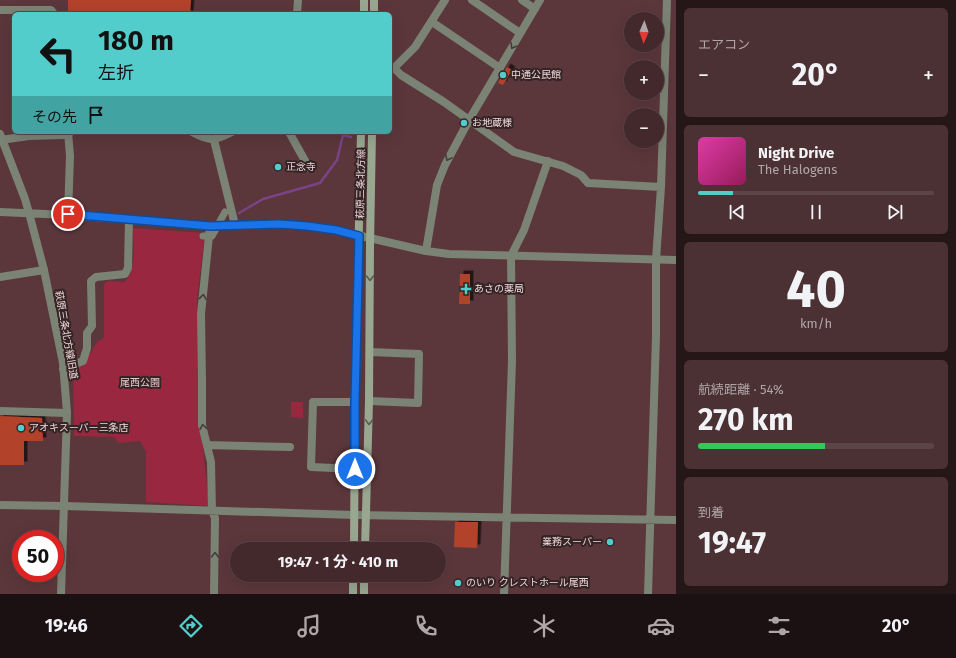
<!DOCTYPE html>
<html lang="ja">
<meta charset="utf-8">
<style>
:root{--surface:#44292c;--page:#4b3134;--text:#f1f3f6;--muted:#afa6a9;--line:#5c4548;--accent:#53cdcb}
body{margin:0;font-family:"Fira Sans","Noto Sans JP",sans-serif;background:var(--page);color:var(--text);height:100vh;display:flex;flex-direction:column;font-size:15px;white-space:nowrap}
*{box-sizing:border-box;margin:0}
p{font-size:13px;color:var(--muted)}
.icon{flex:none;width:22px;height:22px;fill:none;stroke:currentColor;stroke-width:2;stroke-linecap:round;stroke-linejoin:round}
.map{position:relative;flex:1;overflow:hidden}
.sheet{display:flex;flex-direction:column;gap:8px;padding:8px;background:#251718;width:280px}
.sheet>*{flex:none}
.top-card{position:absolute;left:12px;top:12px;width:380px;height:122px;border-radius:6px;box-shadow:0 4px 16px #0002,0 0 0 1px var(--line);background:#53cdcb;color:#111;overflow:hidden}
.needle{width:26px;rotate:182deg}
.tools{position:absolute;left:624px;top:12px;display:grid;gap:8px}
.tools a{display:grid;place-items:center;width:40px;height:40px;border-radius:50%;background:var(--surface);box-shadow:0 4px 16px #0002,0 0 0 1px var(--line);font-size:20px}
.speed{position:absolute;left:12px;top:530px;display:flex;gap:8px;font-size:20px;font-weight:700;text-align:center}
.speed>*{display:grid;place-content:center;width:52px;height:52px;border-radius:50%;background:var(--surface);box-shadow:0 4px 16px #0002,0 0 0 1px var(--line);line-height:1}
.speed .limit{border:6px solid #d22;background:#fff;color:#111}
.pin{position:absolute;display:grid;place-items:center;width:34px;height:34px;color:#fff;margin:-17px;border:2px solid #fff;border-radius:50%;box-shadow:0 1px 4px #0007}
.me{position:absolute;width:44px;margin:-22px;rotate:0deg;stroke-linejoin:round;filter:drop-shadow(0 0 3px #0008)}
.turn{display:flex;align-items:center;gap:14px;height:84px;padding:0 20px;font-size:18px}
.turn .icon{width:52px;height:52px;stroke-width:2.5}
.turn b{display:block;font-size:28px;line-height:34px}
.then{display:flex;align-items:center;height:38px;padding:0 20px;background:#0003;gap:8px;font-size:15px}
.big{font-size:30px;font-weight:700;line-height:1.1}
.sheet .card{flex:1;display:flex;flex-direction:column;justify-content:center;gap:6px;min-width:0;padding:0 14px;border-radius:6px;background:var(--page)}
.sheet .dial{align-items:center;gap:0}
.dial b{font-size:52px;line-height:1}
.song{display:flex;align-items:center;gap:12px}
.cover{width:48px;height:48px;border-radius:6px;background:linear-gradient(135deg,hsl(320 70% 55%),hsl(330 70% 35%))}
.played{height:4px;border-radius:2px;background:linear-gradient(90deg,var(--accent) 15%,var(--line) 15%)}
.keys{display:flex;justify-content:space-around;direction:ltr}
.heat{display:flex;justify-content:space-between;align-items:center;font-size:22px;direction:ltr}
.charge{height:6px;border-radius:3px;background:linear-gradient(90deg,#34c759 54%,var(--line) 0)}
.trip{position:absolute;left:230px;top:542px;width:216px;height:40px;border-radius:20px;background:var(--surface);box-shadow:0 4px 16px #0002,0 0 0 1px var(--line);font-weight:700;line-height:40px;text-align:center}
.tabs{display:flex;height:64px;justify-content:space-around;align-items:center;background:#1b1012;color:var(--muted)}
.tabs .icon{width:28px;height:28px}
.tabs .on{color:var(--accent)}
.tabs b{font-size:18px;color:var(--text)}
main{display:flex;flex:1;min-height:0}
.map>svg:first-child{display:block}
</style>
<main>
<div class="map">
<svg width="676" height="594" viewBox="0 0 676 594">
<defs>
<filter id="shadow"><feDropShadow dx="3.5" dy="-3.5" stdDeviation="0" flood-color="#0009"/></filter>
</defs>
<rect width="100%" height="100%" fill="#5b373b"/>
<path fill="#98273f" d="M133,228L205,233L197,300L202,437L209,506L146,502V452L140,441L119,443L114,437L74,436L73,370L83,365L97,342L104,338V285L107,281L125,282C137,268 133,245 133,228Z
M291,402H303V418L291,417Z"/>
<g fill="none" stroke-linecap="round" stroke-linejoin="round">
<path stroke="#7a4387" stroke-width="2.5" d="M239,213L263,199L320,183L337,160L343,135L351,137"/>
</g>
<path fill="#b2432c" filter="url(#shadow)" d="M68,0H191L190,14L117,13V14H79V11H68Z
M507,67L512,70L503,85L498,83Z
M460,274H470V304H459Z
M0,416L42,418L43,441H24V465H0Z
M455,522H478L477,548L454,547Z"/>
<g fill="none" stroke-linecap="round" stroke-linejoin="round">
<path stroke="#7b8375" stroke-width="8" d="M472,0L520,33
M522,0L535,9
M0,10H51L54,14
M297,14L298,0
M432,22L500,68
M390,67L394,68L401,75L444,102L514,152L563,166L581,175L588,183L661,187
M394,68L415,47L445,0
M192,132C211,142 214,141 232,132
M289,132L309,168
M0,140L29,136L63,135L71,132
M214,140L235,225
M68,215L70,156L68,132
M210,226L201,314L202,380V425L211,462L212,511L215,518L214,594
M426,251L437,185L445,165L469,120L540,0
M0,277L44,270
M63,369L83,361L87,348V333L92,326L91,281L96,277L125,274L128,268L129,220
M369,401L418,403L419,354L370,352
M355,402H313L311,467L355,469
M0,411L67,413
M207,445L290,447
M0,505L65,506L355,515L676,520
M504,594L512,361L511,256L524,230L548,161
M648,594L656,336V260L661,187L667,0"/>
<path stroke="#7b8375" stroke-width="8" d="M0,134L25,199L29,213L44,270L63,363L67,413L61,594
M0,212L68,215L210,226L279,224L307,226L335,230L426,251L449,254L676,260"/>
<path stroke="#99a791" stroke-width="8" d="M364,14V0
M374,14V0
M354,549L355,402L361,132
M365,549L369,401L370,245L372,132
M353,594V575
M364,594V575"/>
<path stroke="#7b8375" stroke-width="7" d="M203,236H212L225,212"/>
</g>
<defs><path id="oneway-chevron" d="M-2-3.5L2.5 0L-2 3.5" fill="none" stroke-width="1.6" stroke-linecap="round" stroke-linejoin="round"/></defs>
<g stroke="#463c3a">
<use href="#oneway-chevron" transform="translate(513 46) rotate(121)"/>
<use href="#oneway-chevron" transform="translate(448 158) rotate(118)"/>
<use href="#oneway-chevron" transform="translate(203 297) rotate(-84)"/>
<use href="#oneway-chevron" transform="translate(203 427) rotate(-99)"/>
<use href="#oneway-chevron" transform="translate(215 555) rotate(-89)"/>
</g>
<g stroke="#5d5851">
<use href="#oneway-chevron" transform="translate(370 278) rotate(90)"/>
<use href="#oneway-chevron" transform="translate(369 422) rotate(92)"/>
</g>
<g fill="none" stroke-linecap="round" stroke-linejoin="round">
<g stroke="#114b97" stroke-width="10">
<path id="route" d="M68,214L210,226L279,224L307,226L336,230L359,236L355,402V469"/>
</g>
<use href="#route" stroke="#1a73e8" stroke-width="7"/>
</g>
<g fill="#53cdcb" stroke="#352426" stroke-width="1.5">
<circle cx="503" cy="75" r="4"/>
<circle cx="464" cy="123" r="4"/>
<circle cx="278" cy="167" r="4"/>
<path d="M464 283h4v4h4v4h-4v4h-4v-4h-4v-4h4z"/>
<circle cx="21" cy="428" r="4"/>
<circle cx="610" cy="542" r="4"/>
<circle cx="458" cy="583" r="4"/>
</g>
<g text-anchor="middle" dominant-baseline="central" stroke-width="4" stroke-linejoin="round" paint-order="stroke">
<g font-size="10" fill="#eed7d9" stroke="#352426" text-anchor="start">
<text x="511" y="75">中通公民館</text>
<text x="472" y="123">お地蔵様</text>
<text x="286" y="167">正念寺</text>
<text x="474" y="289">あさの薬局</text>
<text x="29" y="428">アオキスーパー三条店</text>
<text x="602" y="542" text-anchor="end">業務スーパー</text>
<text x="466" y="583">のいり クレストホール尾西</text>
</g>
<g font-size="10" fill="#eed7d9" stroke="#352426">
<text transform="translate(361 184) rotate(-89)">萩原三条北方線</text>
<text transform="translate(66 335) rotate(80)">萩原三条北方線旧道</text>
</g>
<g font-size="10" fill="#eacbcd" stroke="#352426">
<text x="140" y="383">尾西公園</text>
</g>
</g>
</svg>
<div class="tools">
<a><svg class="needle" viewBox="-14 -14 28 28"><path d="M0-13l5 13h-10z" fill="#e53935"/><path d="M0 13l5-13h-10z" fill="#afa6a9"/></svg></a>
<a>+</a>
<a>−</a>
</div>
<div class="speed"><div class="limit">50</div></div>
<div class="pin" style="left:68px;top:214px;background:#d93025"><svg class="icon" aria-label="arrive" viewBox="0 0 24 24"><path d="M6 21V4h12l-3 4 3 4H6"/></svg></div>
<svg class="me" style="left:355px;top:469px" viewBox="-20 -20 40 40"><circle r="17" fill="#1a73e8" stroke="#fff" stroke-width="3"/><path d="M0-11L8 9 0 5-8 9z" fill="#fff"/></svg>
<div class="trip">19:47 · 1 分 · 410 m</div>
<div class="top-card">
<div class="turn"><svg class="icon" aria-label="left" viewBox="0 0 24 24"><path d="M17 20v-9H6M10 6l-5 5 5 5"/></svg><div><b>180 m</b>左折</div></div>
<div class="then">その先<svg class="icon" aria-label="arrive" viewBox="0 0 24 24"><path d="M6 21V4h12l-3 4 3 4H6"/></svg></div>
</div>
</div>
<section class="sheet">
<div class="card"><p>エアコン</p>
<div class="heat"><a>−</a><b class="big">20°</b><a>+</a></div>
</div>
<div class="card">
<div class="song"><i class="cover"></i><div><b>Night Drive</b><p>The Halogens</p></div></div>
<div class="played"></div>
<div class="keys"><svg class="icon" aria-label="previous" viewBox="0 0 24 24"><path d="M18 5L8 12l10 7zM5 5v14"/></svg><svg class="icon" aria-label="pause" viewBox="0 0 24 24"><path d="M8 5v14M16 5v14"/></svg><svg class="icon" aria-label="next" viewBox="0 0 24 24"><path d="M6 5l10 7-10 7zM19 5v14"/></svg></div>
</div>
<div class="card dial"><b>40</b><p>km/h</p></div>
<div class="card"><p>航続距離 · 54%</p><b class="big">270 km</b><div class="charge"></div></div>
<div class="card"><p>到着</p><b class="big">19:47</b></div>
</section>
</main>
<nav class="tabs">
<b>19:46</b>
<svg class="icon on" aria-label="directions" viewBox="0 0 24 24"><path d="M12 3l9 9-9 9-9-9zM9 14v-3h6M13 9l2 2-2 2"/></svg>
<svg class="icon" aria-label="music" viewBox="0 0 24 24"><path d="M9 18V5l10-2v13"/><circle cx="6" cy="18" r="3"/><circle cx="16" cy="16" r="3"/></svg>
<svg class="icon" aria-label="phone" viewBox="0 0 24 24"><path d="M5 4h4l2 5-3 2q2 4 5 5l2-3 5 2v4C11 20 4 13 5 4z"/></svg>
<svg class="icon" aria-label="climate" viewBox="0 0 24 24"><path d="M12 3v18M4 7l16 10M4 17L20 7"/></svg>
<svg class="icon" aria-label="car" viewBox="0 0 24 24"><path d="M5 17H2v-5l4-1 3-4h7l3 4 3 1v5h-3M9 17h6M6 11h13"/><circle cx="7" cy="17" r="2"/><circle cx="17" cy="17" r="2"/></svg>
<svg class="icon" aria-label="filters" viewBox="0 0 24 24"><path d="M4 7h16M4 17h16"/><circle cx="9" cy="7" r="2"/><circle cx="15" cy="17" r="2"/></svg>
<b>20°</b>
</nav>
